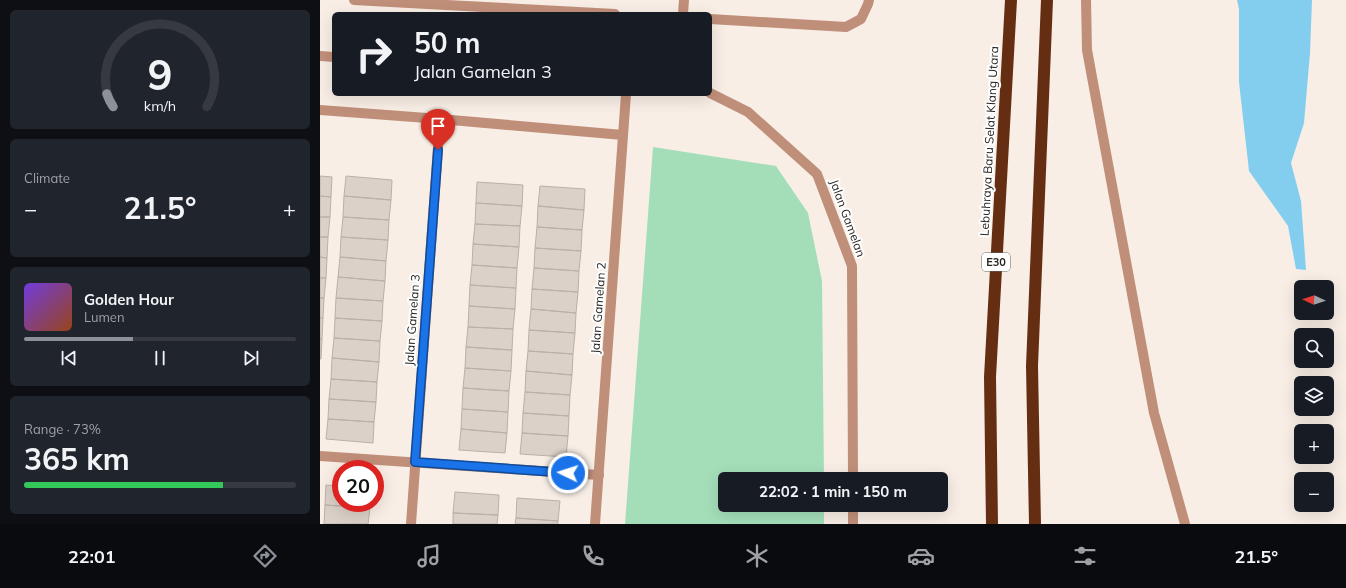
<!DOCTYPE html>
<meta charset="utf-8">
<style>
:root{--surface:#171b24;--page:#20242c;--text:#f1f3f6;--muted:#9ea1a6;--line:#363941;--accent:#8c9099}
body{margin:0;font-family:Mulish,sans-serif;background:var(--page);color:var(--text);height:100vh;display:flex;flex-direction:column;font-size:15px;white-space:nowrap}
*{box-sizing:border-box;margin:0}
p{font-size:13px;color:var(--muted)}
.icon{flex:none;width:22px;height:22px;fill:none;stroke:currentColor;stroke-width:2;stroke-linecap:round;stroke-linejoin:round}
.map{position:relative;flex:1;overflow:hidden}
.panel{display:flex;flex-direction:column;gap:10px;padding:10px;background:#0d0f14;width:320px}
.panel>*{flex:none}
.guide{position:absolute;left:12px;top:12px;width:380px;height:84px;border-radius:6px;box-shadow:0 4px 16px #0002;background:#171b24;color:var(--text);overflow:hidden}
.needle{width:26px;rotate:274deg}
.buttons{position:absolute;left:974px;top:280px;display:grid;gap:8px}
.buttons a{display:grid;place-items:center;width:40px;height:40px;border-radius:6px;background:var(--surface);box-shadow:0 4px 16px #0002;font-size:20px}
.speed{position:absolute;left:12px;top:460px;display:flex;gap:8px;font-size:20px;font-weight:700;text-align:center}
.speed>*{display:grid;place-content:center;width:52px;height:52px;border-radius:50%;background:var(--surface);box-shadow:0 4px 16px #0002;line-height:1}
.speed .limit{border:6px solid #d22;background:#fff;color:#111}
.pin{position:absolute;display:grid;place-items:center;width:34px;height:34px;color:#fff;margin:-41px -17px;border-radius:50% 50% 50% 0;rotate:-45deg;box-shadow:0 0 4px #0007}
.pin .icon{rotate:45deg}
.me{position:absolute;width:44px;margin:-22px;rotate:274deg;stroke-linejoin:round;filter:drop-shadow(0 0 3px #0008)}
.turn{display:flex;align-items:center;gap:14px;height:84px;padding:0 16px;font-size:18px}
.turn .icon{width:52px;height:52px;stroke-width:2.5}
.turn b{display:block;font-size:28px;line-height:34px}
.big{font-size:30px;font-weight:700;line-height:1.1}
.panel .tile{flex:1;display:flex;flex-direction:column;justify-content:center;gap:6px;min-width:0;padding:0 14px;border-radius:6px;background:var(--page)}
.panel .dial{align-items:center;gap:0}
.dial svg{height:104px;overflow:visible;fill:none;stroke:var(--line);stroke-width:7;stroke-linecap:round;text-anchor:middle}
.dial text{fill:var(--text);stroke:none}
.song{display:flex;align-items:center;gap:12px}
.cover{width:48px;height:48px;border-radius:6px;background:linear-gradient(135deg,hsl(260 70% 55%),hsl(20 70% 35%))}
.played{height:4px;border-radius:2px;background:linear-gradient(90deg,var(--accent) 40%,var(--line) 40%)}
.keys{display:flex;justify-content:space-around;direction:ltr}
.heat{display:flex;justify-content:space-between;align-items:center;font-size:22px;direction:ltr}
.charge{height:6px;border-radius:3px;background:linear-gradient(90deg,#34c759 73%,var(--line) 0)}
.trip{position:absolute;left:398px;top:472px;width:230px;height:40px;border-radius:6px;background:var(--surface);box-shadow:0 4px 16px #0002;font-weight:700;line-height:40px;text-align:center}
.menu{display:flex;height:64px;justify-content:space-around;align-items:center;background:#090b0e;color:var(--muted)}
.menu .icon{width:28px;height:28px}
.menu .selected{color:var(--accent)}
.menu b{font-size:18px;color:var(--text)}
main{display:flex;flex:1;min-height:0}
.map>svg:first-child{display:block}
</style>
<main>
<section class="panel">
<div class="tile dial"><svg viewBox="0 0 100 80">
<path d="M14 69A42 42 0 1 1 86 69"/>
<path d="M14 69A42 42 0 0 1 9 59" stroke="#8c9099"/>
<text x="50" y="56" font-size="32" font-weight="700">9</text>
<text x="50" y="72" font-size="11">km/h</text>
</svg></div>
<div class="tile"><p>Climate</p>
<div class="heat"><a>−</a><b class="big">21.5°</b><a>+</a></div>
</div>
<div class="tile">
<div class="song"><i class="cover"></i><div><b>Golden Hour</b><p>Lumen</p></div></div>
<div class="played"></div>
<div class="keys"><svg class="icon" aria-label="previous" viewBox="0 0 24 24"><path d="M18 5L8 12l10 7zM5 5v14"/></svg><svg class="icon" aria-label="pause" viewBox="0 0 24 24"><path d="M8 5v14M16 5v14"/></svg><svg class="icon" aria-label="next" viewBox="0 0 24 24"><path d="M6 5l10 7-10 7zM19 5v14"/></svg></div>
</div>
<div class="tile"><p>Range · 73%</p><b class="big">365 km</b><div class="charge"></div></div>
</section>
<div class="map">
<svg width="1026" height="524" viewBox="0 0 1026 524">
<rect width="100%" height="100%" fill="#f8eee6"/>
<path fill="#a4deb9" d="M333,147L456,166L488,213L502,281L504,479H405V505H504V524H305Z"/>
<path fill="#83cdef" d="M917,0H992L990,53L984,123L971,163L981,201L986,270L976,269L968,226L929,171L919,82V9Z"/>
<path fill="#dbd1c9" stroke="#bab0a9" d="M0,176L12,177L11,197L0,196Z
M26,176L72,180L71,200L24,196Z
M157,182L203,185L202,206L156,203Z
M220,186L265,189L264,210L218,206Z
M0,196L11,197L10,217H0Z
M24,196L71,200L69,220L23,217Z
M156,203L202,206L200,226L155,224Z
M218,206L264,210L262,230L217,227Z
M0,217H10L8,237H0Z
M23,217L69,220L68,240L21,237Z
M155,224L200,226L199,247L153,244Z
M217,227L262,230L261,251L215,248Z
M0,237H8L7,258L0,257Z
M21,237L68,240L66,261L20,257Z
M153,244L199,247L197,268L152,265Z
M215,248L261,251L259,271L214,268Z
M0,257L7,258L6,278H0Z
M20,257L66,261L65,281L18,277Z
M152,265L197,268L196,288L150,285Z
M214,268L259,271L258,292L212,289Z
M18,277L65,281L63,301L16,298Z
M0,278H6L4,298H0Z
M150,285L196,288L195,309L149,306Z
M212,289L258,292L256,313L211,309Z
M0,298H4L3,318H0Z
M16,298L63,301L62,321L15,318Z
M149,306L195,309L193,329L148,327Z
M211,309L256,313L255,333L209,330Z
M0,318H3L2,339H0Z
M15,318L62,321L60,341L14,338Z
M148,327L193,329L192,350L146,347Z
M209,330L255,333L253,354L208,351Z
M14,338L60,341L59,362L12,358Z
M0,339H2L1,359H0Z
M146,347L192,350L191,371L145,368Z
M208,351L253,354L252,375L206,371Z
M12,358L59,362L57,382L11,379Z
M145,368L191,371L189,391L143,388Z
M206,371L252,375L250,395L205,392Z
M11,379L57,382L56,402L9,399Z
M143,388L189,391L188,412L142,409Z
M205,392L250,395L249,416L203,413Z
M9,399L56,402L54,422L8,419Z
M142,409L188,412L187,433L141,429Z
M203,413L249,416L248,436L202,433Z
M8,419L54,422L53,443L6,439Z
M141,429L187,433L185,453L139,450Z
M202,433L248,436L246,457L200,454Z
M6,485L21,486V503H50V508L5,505Z
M135,492L179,495L178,515L133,513Z
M197,498L240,501L238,521L196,518Z
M5,505L50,508L48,524H4Z
M133,513L178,515L177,524H133Z
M196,518L238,521V524H195Z"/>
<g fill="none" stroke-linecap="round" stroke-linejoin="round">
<path stroke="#c08f7a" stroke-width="10" d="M766,0L767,50L834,413L865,524
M0,456L279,475"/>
<path stroke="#c08f7a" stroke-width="10" d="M34,0L295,14
M363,14L364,0
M390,19L526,27L541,19L548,4L549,0
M0,56L14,57
M390,93L428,112L497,174L532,266L533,479
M0,110L120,119L303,135
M533,505V524
M91,524L120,119
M275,524L306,94"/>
<path stroke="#652e13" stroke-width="12" d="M672,524L670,377L691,0
M715,524L712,366L727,0"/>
</g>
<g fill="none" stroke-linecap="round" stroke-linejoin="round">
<g stroke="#114b97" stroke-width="10">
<path id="route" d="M118,150L95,462L248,473"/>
</g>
<use href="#route" stroke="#1a73e8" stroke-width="7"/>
</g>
<g text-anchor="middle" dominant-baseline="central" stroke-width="4" stroke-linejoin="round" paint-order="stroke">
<rect fill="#fff" stroke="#676563" stroke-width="1" x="662" y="253" width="28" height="18" rx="3"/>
<g font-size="11" font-weight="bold" fill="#262320">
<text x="676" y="262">E30</text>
</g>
<g font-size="12" fill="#262320" stroke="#fff">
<text transform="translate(669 141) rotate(-87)">Lebuhraya Baru Selat Klang Utara</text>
<text transform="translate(528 218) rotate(70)">Jalan Gamelan</text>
<text transform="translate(278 308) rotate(-86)">Jalan Gamelan 2</text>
<text transform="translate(92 320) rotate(-86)">Jalan Gamelan 3</text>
</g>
</g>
</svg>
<div class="buttons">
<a><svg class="needle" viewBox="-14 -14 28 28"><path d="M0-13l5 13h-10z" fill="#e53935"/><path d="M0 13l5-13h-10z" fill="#9ea1a6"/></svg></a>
<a><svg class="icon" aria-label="search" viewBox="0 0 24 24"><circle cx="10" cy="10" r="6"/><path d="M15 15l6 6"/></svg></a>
<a><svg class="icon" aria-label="layers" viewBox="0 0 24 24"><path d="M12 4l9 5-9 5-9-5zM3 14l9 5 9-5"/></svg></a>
<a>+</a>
<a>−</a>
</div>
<div class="speed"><div class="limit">20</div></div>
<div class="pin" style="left:118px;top:150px;background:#d93025"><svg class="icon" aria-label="arrive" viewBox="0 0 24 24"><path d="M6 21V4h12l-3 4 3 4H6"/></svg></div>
<svg class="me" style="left:248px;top:473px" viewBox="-20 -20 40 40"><circle r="17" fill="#1a73e8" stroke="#fff" stroke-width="3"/><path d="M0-11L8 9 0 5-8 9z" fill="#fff"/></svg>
<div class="trip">22:02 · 1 min · 150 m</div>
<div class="guide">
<div class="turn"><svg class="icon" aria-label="right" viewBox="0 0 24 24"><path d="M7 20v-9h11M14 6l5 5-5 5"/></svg><div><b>50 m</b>Jalan Gamelan 3</div></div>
</div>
</div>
</main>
<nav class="menu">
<b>22:01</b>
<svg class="icon selected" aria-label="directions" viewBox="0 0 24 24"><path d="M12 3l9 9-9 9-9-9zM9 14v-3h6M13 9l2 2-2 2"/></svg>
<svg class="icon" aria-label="music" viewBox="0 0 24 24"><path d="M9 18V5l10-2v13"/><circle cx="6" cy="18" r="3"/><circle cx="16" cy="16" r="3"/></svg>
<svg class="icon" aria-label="phone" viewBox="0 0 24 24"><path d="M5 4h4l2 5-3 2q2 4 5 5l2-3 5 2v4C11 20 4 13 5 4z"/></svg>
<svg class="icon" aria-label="climate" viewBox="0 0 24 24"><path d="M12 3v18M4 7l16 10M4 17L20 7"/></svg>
<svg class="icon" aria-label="car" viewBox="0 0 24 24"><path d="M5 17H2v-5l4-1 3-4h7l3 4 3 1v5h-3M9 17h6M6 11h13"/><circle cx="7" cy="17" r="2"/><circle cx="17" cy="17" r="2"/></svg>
<svg class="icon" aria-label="filters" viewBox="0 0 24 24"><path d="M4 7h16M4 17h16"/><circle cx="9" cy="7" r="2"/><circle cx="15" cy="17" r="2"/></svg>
<b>21.5°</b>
</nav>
